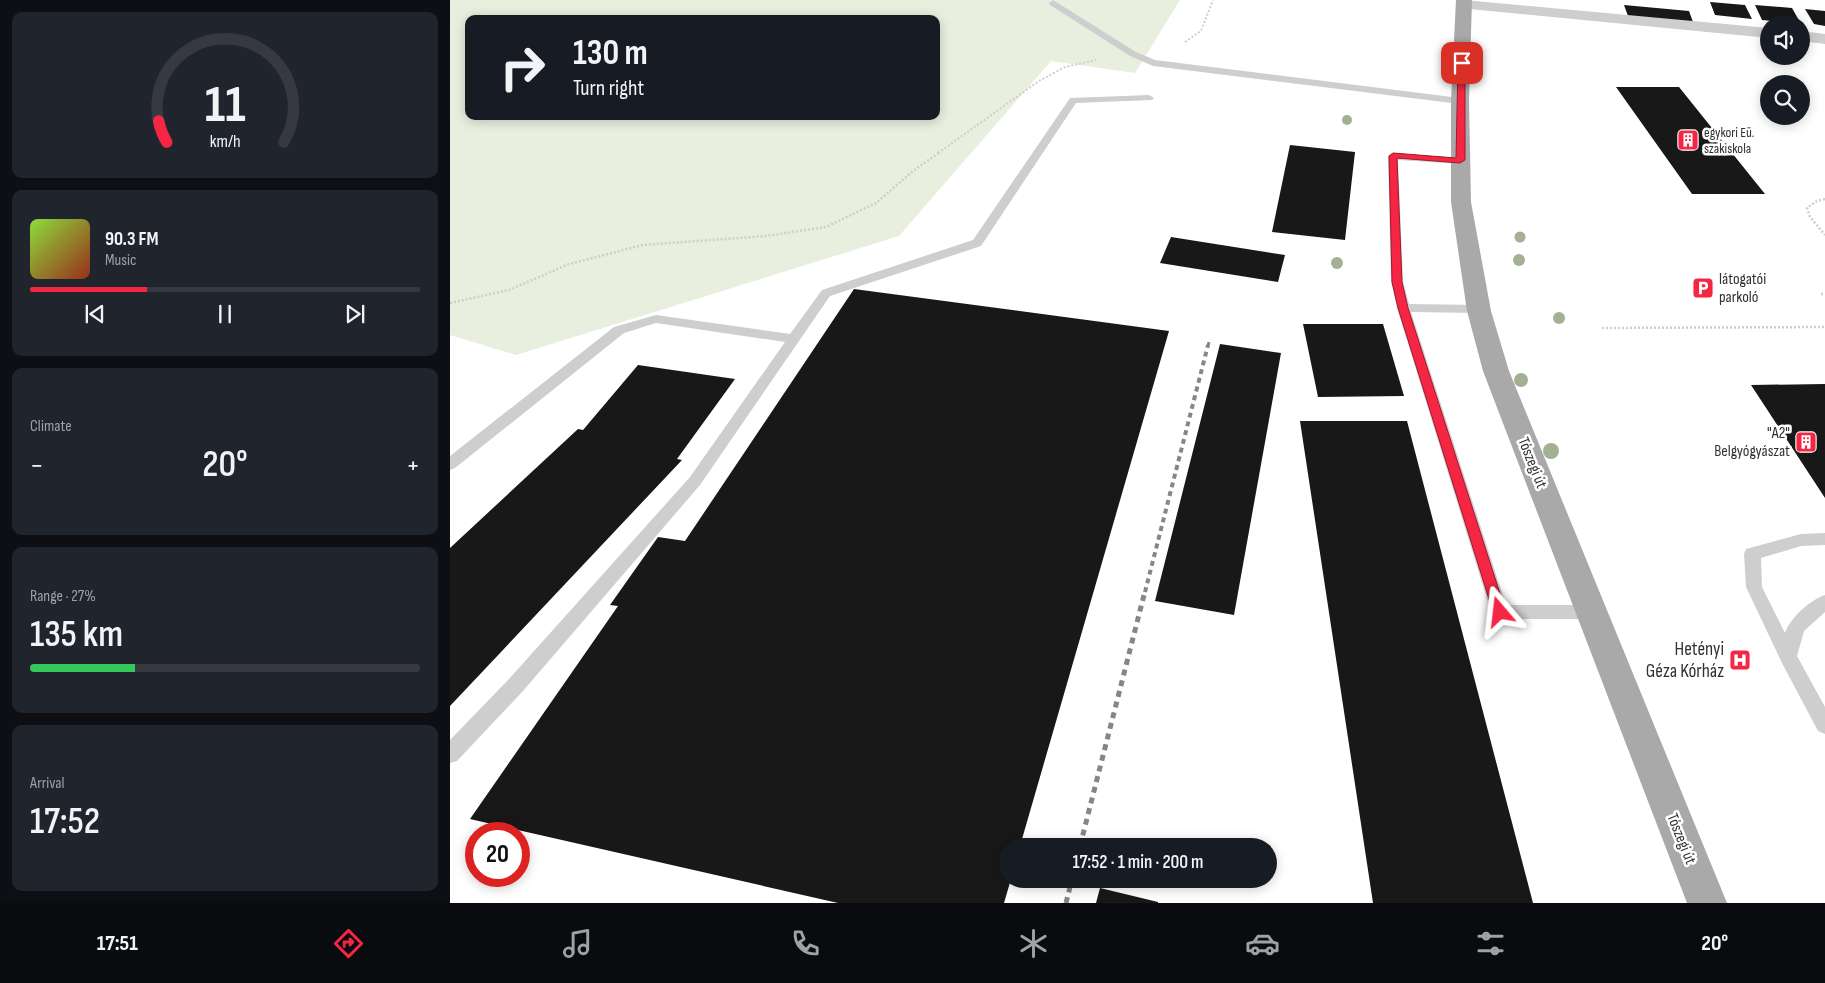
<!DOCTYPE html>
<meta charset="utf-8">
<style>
:root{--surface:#171b24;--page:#20242c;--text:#f1f3f6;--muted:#9ea1a6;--line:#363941;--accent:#f52643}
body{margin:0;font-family:"Sofia Sans Condensed",sans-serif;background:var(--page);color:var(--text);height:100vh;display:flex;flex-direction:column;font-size:19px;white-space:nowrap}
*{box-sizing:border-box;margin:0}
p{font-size:16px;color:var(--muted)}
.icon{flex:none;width:28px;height:28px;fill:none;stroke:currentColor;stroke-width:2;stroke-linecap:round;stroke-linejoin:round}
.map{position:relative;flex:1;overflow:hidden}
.panel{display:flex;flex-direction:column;gap:12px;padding:12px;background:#0d0f14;width:450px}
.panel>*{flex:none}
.banner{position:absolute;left:15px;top:15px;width:475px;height:105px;border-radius:10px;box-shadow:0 2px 12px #0003;background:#171b24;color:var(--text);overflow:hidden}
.buttons{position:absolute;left:1310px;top:15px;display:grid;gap:10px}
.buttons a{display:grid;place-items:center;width:50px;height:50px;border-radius:50%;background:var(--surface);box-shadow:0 2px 12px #0003;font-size:25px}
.speed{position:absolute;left:15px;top:822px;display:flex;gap:10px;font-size:25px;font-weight:700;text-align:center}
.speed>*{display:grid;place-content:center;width:65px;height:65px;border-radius:50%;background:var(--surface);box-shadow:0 2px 12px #0003;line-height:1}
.speed .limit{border:8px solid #d22;background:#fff;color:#111}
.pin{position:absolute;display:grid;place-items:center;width:42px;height:42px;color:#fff;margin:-21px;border-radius:10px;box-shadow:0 2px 8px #0006}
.me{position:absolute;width:55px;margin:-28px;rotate:343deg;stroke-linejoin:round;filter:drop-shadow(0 0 4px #0008)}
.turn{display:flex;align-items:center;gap:18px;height:105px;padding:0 25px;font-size:22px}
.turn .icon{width:65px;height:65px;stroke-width:2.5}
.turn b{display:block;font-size:35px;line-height:42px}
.big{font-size:38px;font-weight:600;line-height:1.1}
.panel .card{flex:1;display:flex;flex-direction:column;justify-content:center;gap:8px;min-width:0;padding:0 18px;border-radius:10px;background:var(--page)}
.panel .dial{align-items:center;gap:0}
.dial svg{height:130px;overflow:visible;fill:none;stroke:var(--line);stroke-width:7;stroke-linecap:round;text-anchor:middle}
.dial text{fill:var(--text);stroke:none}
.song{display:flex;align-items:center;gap:15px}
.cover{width:60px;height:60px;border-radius:8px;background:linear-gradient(135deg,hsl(90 70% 55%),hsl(10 70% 35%))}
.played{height:5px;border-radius:2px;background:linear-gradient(90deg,var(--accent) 30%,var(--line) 30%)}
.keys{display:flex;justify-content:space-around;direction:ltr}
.heat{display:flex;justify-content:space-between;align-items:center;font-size:28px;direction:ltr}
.charge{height:8px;border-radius:4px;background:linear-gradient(90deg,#34c759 27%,var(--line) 0)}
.trip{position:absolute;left:549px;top:838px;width:278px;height:50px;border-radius:25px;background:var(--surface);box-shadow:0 2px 12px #0003;font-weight:600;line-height:50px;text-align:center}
.tabs{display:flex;height:80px;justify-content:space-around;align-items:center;background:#090b0e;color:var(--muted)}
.tabs .icon{width:35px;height:35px}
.tabs .on{color:var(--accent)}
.tabs b{font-size:22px;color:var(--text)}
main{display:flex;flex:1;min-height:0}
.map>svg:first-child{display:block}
</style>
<main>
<section class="panel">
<div class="card dial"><svg viewBox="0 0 100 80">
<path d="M14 69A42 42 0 1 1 86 69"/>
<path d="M14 69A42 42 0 0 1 9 56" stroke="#f52643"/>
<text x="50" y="56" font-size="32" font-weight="700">11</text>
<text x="50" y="72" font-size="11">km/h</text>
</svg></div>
<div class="card">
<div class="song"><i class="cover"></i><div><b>90.3 FM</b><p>Music</p></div></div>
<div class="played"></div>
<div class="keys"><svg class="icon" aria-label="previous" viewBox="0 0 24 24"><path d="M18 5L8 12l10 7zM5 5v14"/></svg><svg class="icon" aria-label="pause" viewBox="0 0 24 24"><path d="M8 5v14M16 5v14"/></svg><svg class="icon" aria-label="next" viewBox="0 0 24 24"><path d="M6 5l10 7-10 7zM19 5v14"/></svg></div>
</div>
<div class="card"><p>Climate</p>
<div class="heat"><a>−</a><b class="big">20°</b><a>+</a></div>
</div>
<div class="card"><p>Range · 27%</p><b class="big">135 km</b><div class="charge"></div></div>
<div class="card"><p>Arrival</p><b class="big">17:52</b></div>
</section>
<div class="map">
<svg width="1375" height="903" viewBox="0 0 1375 903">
<rect width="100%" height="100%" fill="#fff"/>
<path fill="#e8efde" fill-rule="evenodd" d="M0,0H730L685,73L601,61L449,236L66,355L0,335ZM19,19H486V116H19Z"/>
<path fill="#181818" d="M1260,2L1295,5L1302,19L1265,15Z
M1174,5L1239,11L1243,22L1178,16Z
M1305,5L1342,8L1351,24L1312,20Z
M1355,9L1375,11V26L1364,24Z
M1166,87H1229L1315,194H1242Z
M840,145L905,152L895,240L822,232Z
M721,237L835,255L828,282L710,263Z
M404,289L719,331L570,846H558V879H561L554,903H388L20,819L168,606L160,605L208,537L235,541Z
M853,324H933L954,396L868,397Z
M770,344L831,353L784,615L705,601Z
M188,365L285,379L227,459L232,460L0,706V548L128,429L133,430Z
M1375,384V498L1301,385Z
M850,421H957L1083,903H923Z
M650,888L708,902V903H646Z"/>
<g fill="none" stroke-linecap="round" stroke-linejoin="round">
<path stroke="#cecece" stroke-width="2" stroke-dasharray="2 2" stroke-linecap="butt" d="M735,42L751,31L763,0
M488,153L589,81L615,67L646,60"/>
<path stroke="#cecece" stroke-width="2.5" stroke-dasharray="2 2" stroke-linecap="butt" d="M1375,199L1367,201L1357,208L1360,217L1375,235
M1371,294H1375
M0,303L59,290L119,264L193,245L316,236L376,227L426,203L463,171L490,152
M1152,328L1375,327"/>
<path fill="#cecece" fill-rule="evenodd" d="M603,0L686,52L705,60L1010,98L1015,101L1010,104L703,66L680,56L600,5L599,3Z
M699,95L704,98L702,100L626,103L531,246L380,296L250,485L73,691L7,761L0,763V740L59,679L240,477L335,342L206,323L174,333L5,468L0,470V456L164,327L206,315L340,334L372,290L523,240L620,98Z
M943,153L1011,158L1016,161L1011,164L948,160L953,281L959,304L1029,305L1035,309L1029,313L961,312L1056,605H1141L1147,607L1150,612L1147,617L1141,619H1050L1044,617L1041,612L947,308L941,281L938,156Z
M1375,533V545L1351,546L1311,558L1312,587L1335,633C1340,618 1360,600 1375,595V612L1354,631L1347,656L1375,707V734L1368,731L1332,663L1296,587L1294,554L1296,549L1351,534Z"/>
<path fill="#cecece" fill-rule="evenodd" d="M1014,0L1319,28V38L1009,8L1006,5L1009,2Z
M1351,31L1375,34V44L1351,41Z"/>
<path fill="#a9a9a9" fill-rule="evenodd" d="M1006,0H1022L1019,101L1021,202L1041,311L1059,371L1277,903H1237L1033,371L1017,311L1001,202V101Z"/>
<path stroke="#868686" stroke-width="3" stroke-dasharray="4 3" stroke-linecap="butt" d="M758,346L759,342"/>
<path stroke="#868686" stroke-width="4" stroke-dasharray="5 4" stroke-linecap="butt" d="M695,592L758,345"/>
<path stroke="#868686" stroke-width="5" stroke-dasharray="6 5" stroke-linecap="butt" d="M630,846L695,591
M616,903L622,879"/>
</g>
<g fill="#a3b192">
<circle cx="897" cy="120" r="5"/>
<circle cx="1070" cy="237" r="5.5"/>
<circle cx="1069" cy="260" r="6"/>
<circle cx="887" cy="263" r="6"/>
<circle cx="1109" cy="318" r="6"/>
<circle cx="1071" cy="380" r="7"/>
<circle cx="1101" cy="451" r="8"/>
</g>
<path fill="#f52643" stroke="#9f192c" d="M1012,61L1015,63V160L1010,163L947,158L952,282L958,308L1056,612L1055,616L1050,618L1045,616L1043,612L948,308L942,282L939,156L943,153L1006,158L1008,63Z"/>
<defs>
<g id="building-square" transform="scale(1.125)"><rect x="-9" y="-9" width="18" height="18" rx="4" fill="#f52643" stroke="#fff"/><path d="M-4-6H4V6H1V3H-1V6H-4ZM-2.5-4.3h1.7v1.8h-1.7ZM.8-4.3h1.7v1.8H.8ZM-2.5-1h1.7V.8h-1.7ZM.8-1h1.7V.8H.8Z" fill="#fff"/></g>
<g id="parking-square" transform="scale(1.125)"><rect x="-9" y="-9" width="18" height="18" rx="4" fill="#f52643" stroke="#fff"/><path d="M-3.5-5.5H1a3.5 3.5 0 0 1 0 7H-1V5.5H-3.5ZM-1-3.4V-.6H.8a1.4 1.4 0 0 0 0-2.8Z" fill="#fff"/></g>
<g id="hospital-square" transform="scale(1.125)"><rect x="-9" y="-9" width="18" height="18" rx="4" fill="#f52643" stroke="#fff"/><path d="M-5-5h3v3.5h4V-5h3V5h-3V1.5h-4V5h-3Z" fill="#fff"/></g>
</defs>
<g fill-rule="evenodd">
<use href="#building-square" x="1238" y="140"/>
<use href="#parking-square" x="1253" y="288"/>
<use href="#building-square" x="1356" y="442"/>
<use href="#hospital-square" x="1290" y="660"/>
</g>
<g text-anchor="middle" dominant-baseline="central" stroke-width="5" stroke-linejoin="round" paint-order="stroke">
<g font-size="14" fill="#313131" stroke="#fff" text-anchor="start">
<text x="1254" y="132">egykori Eü.<tspan x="1254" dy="16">szakiskola</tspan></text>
</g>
<g font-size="16" fill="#313131" stroke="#fff" text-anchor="start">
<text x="1269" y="279">látogatói<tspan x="1269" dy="18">parkoló</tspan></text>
<text x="1340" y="433" text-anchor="end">"A2"<tspan x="1340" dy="18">Belgyógyászat</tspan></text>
</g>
<g font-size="16" fill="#313131" stroke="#fff">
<text transform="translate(1082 463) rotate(68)">Tószegi út</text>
<text transform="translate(1231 839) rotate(68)">Tószegi út</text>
</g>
<g font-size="19" fill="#313131" stroke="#fff" text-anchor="end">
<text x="1274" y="649">Hetényi<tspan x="1274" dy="22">Géza Kórház</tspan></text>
</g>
</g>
</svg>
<div class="buttons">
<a><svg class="icon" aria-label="sound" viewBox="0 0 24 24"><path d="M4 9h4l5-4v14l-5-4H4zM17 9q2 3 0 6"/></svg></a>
<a><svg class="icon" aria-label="search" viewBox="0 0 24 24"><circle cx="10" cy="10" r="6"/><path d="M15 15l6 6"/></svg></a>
</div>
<div class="speed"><div class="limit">20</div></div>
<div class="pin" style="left:1012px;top:63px;background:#d93025"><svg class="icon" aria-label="arrive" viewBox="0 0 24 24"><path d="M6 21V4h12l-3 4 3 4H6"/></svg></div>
<svg class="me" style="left:1050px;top:612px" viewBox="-20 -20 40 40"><path d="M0-17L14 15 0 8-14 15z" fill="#f52643" stroke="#fff" stroke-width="4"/></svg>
<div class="trip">17:52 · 1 min · 200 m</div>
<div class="banner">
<div class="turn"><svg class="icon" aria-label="right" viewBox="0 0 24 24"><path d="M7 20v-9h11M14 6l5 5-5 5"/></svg><div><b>130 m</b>Turn right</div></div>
</div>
</div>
</main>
<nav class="tabs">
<b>17:51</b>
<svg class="icon on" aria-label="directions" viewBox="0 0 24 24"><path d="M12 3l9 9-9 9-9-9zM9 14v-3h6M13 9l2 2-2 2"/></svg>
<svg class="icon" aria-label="music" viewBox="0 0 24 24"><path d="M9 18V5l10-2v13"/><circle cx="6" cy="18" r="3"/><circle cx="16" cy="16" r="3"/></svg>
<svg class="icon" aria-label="phone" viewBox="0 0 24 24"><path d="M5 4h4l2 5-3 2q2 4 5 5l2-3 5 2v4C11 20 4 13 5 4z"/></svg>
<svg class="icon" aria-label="climate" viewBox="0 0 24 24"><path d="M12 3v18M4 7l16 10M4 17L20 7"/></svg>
<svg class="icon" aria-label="car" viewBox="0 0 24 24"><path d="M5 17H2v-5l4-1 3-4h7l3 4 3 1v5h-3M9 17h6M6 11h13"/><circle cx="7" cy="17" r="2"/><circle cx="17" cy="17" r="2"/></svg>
<svg class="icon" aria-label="filters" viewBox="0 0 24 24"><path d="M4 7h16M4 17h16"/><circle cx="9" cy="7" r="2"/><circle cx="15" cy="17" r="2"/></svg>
<b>20°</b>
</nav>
